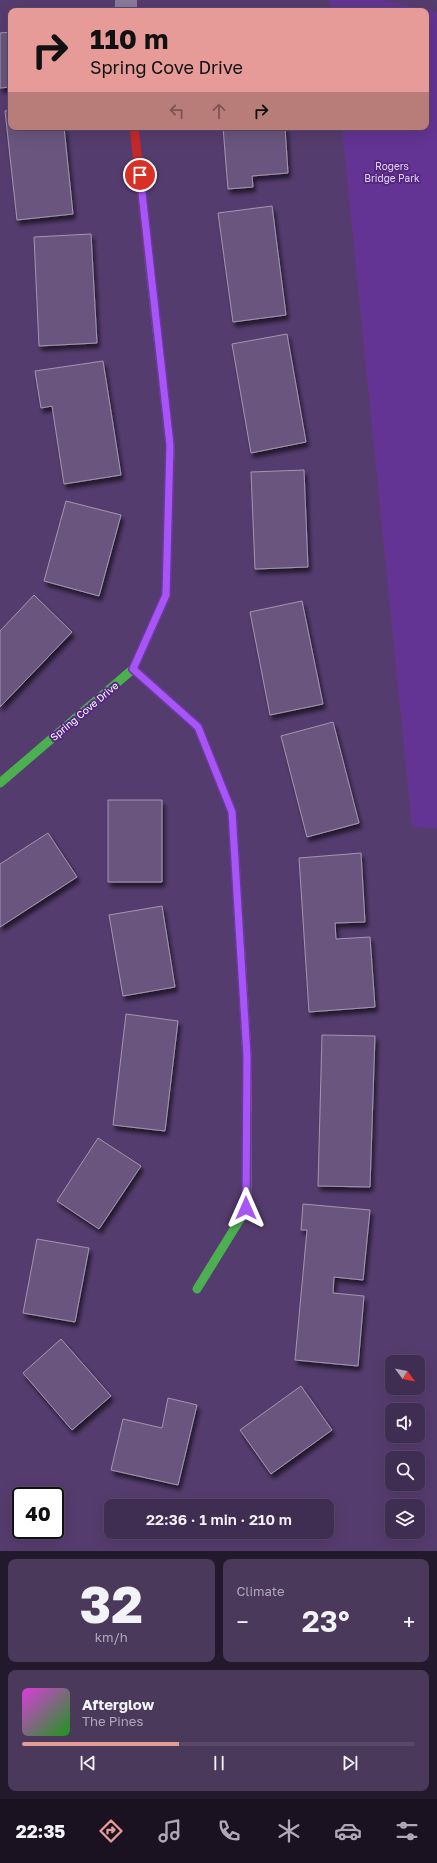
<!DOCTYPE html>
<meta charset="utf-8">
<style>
:root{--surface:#402d52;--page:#4b395c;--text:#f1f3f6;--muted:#aea8b8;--line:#594969;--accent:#e69b98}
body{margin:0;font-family:"Golos Text",sans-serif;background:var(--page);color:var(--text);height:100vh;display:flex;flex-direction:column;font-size:15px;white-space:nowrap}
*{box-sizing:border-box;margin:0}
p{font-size:13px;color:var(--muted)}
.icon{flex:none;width:22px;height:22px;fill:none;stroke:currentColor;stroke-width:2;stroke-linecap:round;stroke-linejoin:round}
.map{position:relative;height:1551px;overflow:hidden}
.side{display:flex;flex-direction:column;gap:8px;padding:8px;background:#23192d;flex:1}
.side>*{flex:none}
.banner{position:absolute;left:8px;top:8px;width:421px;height:122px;border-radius:8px;box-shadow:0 4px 16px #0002,0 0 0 1px var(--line);background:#e69b98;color:#111;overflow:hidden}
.needle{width:26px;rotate:122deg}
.fabs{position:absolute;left:385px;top:1355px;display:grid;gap:8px}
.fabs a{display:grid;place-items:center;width:40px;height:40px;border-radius:8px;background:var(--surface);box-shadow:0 4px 16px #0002,0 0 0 1px var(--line);font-size:20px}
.speed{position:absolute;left:12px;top:1487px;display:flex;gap:8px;font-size:20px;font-weight:700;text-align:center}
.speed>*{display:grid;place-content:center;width:52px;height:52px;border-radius:50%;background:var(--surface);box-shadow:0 4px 16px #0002,0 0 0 1px var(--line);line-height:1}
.speed .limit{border:2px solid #111;border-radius:6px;background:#fff;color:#111}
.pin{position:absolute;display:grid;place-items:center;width:34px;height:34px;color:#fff;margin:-17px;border:2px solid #fff;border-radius:50%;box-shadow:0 1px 4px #0007}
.me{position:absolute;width:44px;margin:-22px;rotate:0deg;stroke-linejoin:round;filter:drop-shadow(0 0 3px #0008)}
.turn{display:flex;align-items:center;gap:14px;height:84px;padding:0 16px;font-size:18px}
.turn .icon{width:52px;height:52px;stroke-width:2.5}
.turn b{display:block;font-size:28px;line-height:34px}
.lanes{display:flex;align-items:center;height:38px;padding:0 16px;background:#0003;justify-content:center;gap:20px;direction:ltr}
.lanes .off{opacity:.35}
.big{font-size:30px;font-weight:600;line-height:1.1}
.side .tile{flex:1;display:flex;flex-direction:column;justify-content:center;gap:6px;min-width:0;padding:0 14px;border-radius:8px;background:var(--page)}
.side .dial{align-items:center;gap:0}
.dial b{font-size:52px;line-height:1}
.song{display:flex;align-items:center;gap:12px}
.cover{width:48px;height:48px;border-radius:6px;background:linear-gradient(135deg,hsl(300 70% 55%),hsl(120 70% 35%))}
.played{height:4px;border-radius:2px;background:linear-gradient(90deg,var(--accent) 40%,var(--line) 40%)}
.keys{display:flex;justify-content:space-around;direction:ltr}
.heat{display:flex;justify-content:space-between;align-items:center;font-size:22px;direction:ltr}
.side .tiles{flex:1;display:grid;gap:8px;grid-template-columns:1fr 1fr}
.tile:last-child{grid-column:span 2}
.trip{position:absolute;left:104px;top:1499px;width:230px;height:40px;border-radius:8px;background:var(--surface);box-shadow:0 4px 16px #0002,0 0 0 1px var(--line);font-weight:600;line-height:40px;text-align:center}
.menu{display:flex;height:64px;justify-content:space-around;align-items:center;background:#1a1221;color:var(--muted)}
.menu .icon{width:28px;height:28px}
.menu .current{color:var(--accent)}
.menu b{font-size:18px;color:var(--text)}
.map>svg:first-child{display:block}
</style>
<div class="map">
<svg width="437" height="1551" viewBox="0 0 437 1551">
<defs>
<filter id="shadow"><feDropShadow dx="2.5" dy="4.5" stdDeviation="2" flood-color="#0009"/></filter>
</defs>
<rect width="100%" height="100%" fill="#553c6e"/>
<path fill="#633493" d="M329,0H382L437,12V828L412,827L342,127H426V11H331Z"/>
<path fill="#69557d" stroke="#a495b2" filter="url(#shadow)" d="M11,32V87L0,88V33Z
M11,110V127H64L73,214L17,220L5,111Z
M223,127H285L288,173L252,176L253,187L228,189Z
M272,206L286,315L233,322L218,213Z
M91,234L97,343L39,346L34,237Z
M287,334L306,442L251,453L232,344Z
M103,361L121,475L64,484L52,406L41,408L35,371Z
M304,470L308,567L255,569L251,472Z
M66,501L121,515L99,596L44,581Z
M34,595L72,632L0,707V631Z
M302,601L323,704L270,715L250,612Z
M333,722L359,823L307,837L281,736Z
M108,800H162V882H108Z
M48,833L77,877L0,927V864Z
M361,853L365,922L335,923L336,939L370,937L375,1007L309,1012L299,858Z
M162,906L175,987L123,996L109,915Z
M126,1014L178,1021L165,1131L113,1125Z
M322,1035L375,1036L370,1187L318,1186Z
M98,1138L141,1166L99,1229L57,1201Z
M303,1204L370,1210L363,1280L334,1277L333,1293L364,1296L358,1366L295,1360L307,1230H301Z
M37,1239L89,1248L75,1322L23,1313Z
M61,1339L111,1396L72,1430L23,1373Z
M301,1386L332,1430L271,1474L240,1430Z
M168,1398L197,1405L178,1485L111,1470L123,1419L162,1428Z"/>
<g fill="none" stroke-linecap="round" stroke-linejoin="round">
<path stroke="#89789c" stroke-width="22" d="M126,0V11"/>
<path stroke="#4caf50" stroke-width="9" d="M149,260L170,445V461
M133,669L198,727L232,812L241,956
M0,783L133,669L164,600
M197,1289L247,1208V1109"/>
<path stroke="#ffc107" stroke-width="9" d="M241,956L247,1056V1109"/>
<path stroke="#c62828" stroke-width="9" d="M134,127L149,260
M164,600L166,595L170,461"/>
</g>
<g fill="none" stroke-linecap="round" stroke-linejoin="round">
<g stroke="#6d37a1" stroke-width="10">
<path id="route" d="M140,175L170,445L166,595L133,669L198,727L232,812L247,1056L246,1208"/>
</g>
<use href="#route" stroke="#a855f7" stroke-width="7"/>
</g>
<g text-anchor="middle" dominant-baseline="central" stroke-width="4" stroke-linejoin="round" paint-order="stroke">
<g font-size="10" fill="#e4d3f5" stroke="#552882">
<text x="392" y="166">Rogers<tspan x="392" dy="12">Bridge Park</tspan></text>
</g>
<g font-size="10" fill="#fff" stroke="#552882">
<text transform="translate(84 711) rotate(-40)">Spring Cove Drive</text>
</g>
</g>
</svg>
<div class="fabs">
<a><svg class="needle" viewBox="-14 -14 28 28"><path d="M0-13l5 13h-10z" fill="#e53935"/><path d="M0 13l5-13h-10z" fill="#aea8b8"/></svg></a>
<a><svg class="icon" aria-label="sound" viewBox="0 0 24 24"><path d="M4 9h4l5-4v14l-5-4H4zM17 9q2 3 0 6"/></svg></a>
<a><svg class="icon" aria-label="search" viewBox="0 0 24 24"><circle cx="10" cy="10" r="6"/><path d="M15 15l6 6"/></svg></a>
<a><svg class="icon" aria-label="layers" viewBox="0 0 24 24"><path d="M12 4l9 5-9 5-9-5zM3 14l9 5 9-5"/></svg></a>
</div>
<div class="speed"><div class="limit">40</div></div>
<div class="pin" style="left:140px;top:175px;background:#d93025"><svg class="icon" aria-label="arrive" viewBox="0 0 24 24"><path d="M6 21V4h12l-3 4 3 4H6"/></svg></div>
<svg class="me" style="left:246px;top:1208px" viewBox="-20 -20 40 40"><path d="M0-17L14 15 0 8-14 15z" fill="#a855f7" stroke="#fff" stroke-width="4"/></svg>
<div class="trip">22:36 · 1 min · 210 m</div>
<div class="banner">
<div class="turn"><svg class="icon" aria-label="right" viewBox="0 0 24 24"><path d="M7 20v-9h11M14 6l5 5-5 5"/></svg><div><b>110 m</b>Spring Cove Drive</div></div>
<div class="lanes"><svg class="icon off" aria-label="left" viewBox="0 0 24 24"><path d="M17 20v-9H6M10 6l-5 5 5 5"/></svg><svg class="icon off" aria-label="ahead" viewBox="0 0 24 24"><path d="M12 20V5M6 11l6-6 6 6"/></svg><svg class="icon" aria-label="right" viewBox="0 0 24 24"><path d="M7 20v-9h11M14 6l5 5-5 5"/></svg></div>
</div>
</div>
<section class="side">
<div class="tiles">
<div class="tile dial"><b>32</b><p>km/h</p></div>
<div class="tile"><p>Climate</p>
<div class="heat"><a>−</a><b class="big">23°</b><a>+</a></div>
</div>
<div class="tile">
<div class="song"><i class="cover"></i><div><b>Afterglow</b><p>The Pines</p></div></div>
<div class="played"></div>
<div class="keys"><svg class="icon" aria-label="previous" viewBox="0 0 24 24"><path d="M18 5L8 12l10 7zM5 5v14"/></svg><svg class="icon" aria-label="pause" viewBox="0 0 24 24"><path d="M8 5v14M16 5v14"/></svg><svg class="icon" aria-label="next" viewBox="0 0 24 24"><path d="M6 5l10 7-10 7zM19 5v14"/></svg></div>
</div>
</div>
</section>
<nav class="menu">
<b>22:35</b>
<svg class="icon current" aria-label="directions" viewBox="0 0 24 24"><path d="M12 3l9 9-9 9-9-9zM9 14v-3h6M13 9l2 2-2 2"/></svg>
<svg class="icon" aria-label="music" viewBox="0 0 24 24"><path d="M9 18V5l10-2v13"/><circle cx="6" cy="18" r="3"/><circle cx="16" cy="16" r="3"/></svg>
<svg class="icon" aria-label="phone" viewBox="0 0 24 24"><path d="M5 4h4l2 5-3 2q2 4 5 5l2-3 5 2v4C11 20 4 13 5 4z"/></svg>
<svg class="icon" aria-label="climate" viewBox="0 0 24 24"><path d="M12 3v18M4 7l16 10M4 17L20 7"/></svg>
<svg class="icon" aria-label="car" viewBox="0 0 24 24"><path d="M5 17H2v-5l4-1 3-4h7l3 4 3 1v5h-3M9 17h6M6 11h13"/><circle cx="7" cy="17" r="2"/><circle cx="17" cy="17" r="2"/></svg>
<svg class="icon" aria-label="filters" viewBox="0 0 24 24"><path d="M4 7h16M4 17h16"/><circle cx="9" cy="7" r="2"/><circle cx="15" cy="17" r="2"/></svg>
</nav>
